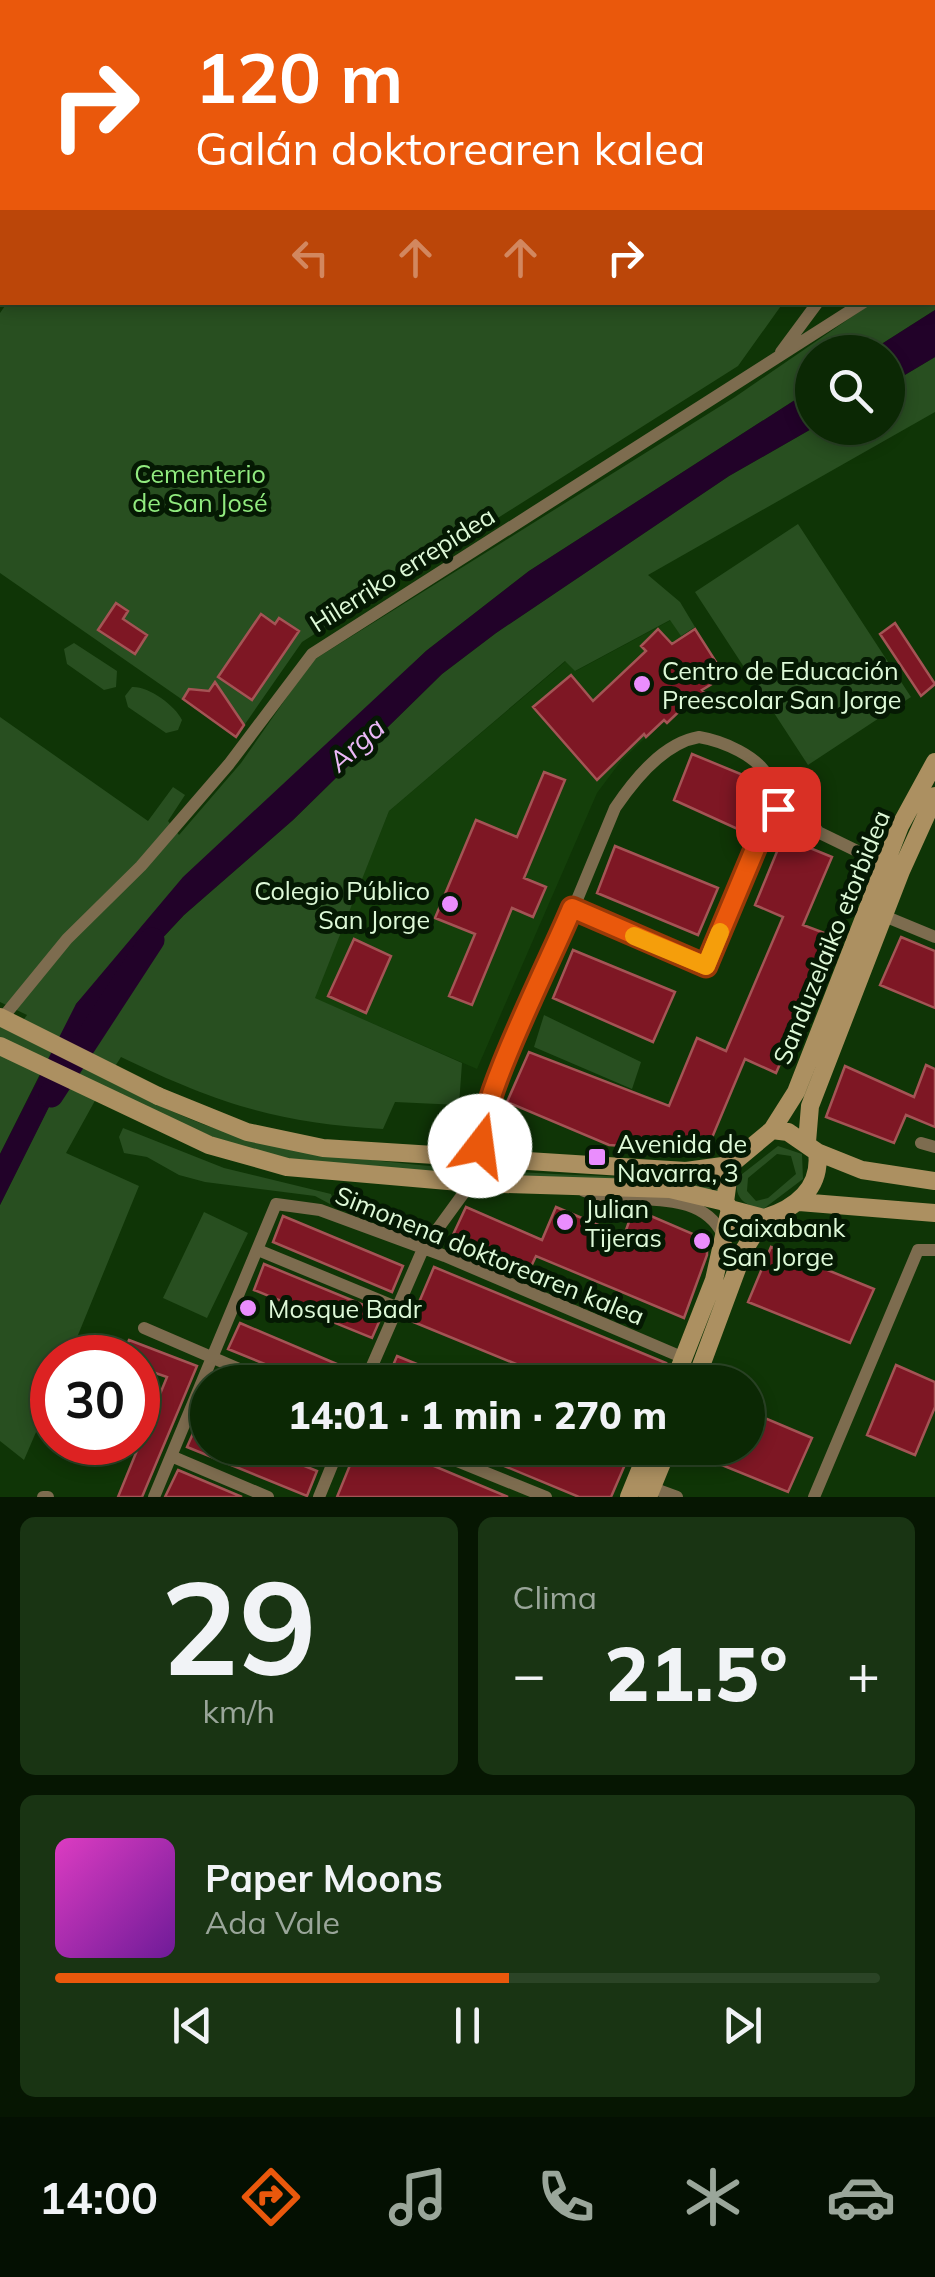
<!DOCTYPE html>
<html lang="es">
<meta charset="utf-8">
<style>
:root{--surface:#0b2804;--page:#193413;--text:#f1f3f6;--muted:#9aa69a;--line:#2b4426;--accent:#ea580c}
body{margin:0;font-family:Mulish,sans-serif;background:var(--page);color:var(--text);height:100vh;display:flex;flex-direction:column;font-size:38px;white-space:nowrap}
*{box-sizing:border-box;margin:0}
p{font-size:32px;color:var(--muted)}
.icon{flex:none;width:55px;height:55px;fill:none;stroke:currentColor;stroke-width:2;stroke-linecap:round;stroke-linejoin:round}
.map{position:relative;height:1497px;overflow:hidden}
.side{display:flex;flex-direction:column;gap:20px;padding:20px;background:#061602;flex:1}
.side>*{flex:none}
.banner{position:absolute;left:0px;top:0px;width:935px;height:305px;box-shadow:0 5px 15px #0003,0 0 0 2px var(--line);background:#ea580c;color:#fff;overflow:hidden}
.buttons{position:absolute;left:795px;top:335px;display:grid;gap:20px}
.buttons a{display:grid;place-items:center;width:110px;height:110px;border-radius:50%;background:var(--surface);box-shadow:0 5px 15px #0003,0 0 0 2px var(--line);font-size:50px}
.speed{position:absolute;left:30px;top:1335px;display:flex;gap:20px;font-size:50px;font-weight:700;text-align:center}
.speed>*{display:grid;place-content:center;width:130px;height:130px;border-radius:50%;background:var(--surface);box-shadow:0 5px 15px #0003,0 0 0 2px var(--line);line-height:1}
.speed .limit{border:15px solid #d22;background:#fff;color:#111}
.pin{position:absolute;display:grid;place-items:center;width:85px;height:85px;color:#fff;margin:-42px;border-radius:20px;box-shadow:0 5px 15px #0006}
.me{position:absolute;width:110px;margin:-55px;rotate:15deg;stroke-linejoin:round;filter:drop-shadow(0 0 8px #0008)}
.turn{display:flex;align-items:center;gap:35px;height:210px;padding:0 30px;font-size:45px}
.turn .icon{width:130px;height:130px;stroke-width:2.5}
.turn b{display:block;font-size:70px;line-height:85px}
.lanes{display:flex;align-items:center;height:95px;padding:0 30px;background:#0003;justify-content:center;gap:50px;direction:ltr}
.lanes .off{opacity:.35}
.big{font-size:75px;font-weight:800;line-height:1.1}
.side .widget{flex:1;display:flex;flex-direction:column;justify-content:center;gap:15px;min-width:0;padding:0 35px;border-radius:15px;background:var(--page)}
.side .dial{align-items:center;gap:0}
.dial b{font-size:130px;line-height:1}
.song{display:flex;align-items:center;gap:30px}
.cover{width:120px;height:120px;border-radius:15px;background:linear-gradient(135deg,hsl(310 70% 55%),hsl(280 70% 35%))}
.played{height:10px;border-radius:5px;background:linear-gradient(90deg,var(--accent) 55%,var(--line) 55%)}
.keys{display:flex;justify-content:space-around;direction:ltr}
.heat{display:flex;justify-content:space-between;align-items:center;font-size:55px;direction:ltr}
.side .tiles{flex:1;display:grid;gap:20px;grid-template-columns:1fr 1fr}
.widget:last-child{grid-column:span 2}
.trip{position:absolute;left:190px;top:1365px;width:575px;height:100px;border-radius:50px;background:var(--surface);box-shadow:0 5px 15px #0003,0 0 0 2px var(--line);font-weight:800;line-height:100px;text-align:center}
.tab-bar{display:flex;height:160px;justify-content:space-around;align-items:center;background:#041002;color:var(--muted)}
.tab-bar .icon{width:70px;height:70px}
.tab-bar .active{color:var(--accent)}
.tab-bar b{font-size:45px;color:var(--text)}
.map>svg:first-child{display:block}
</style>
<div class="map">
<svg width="935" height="1497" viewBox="0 0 935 1497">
<rect width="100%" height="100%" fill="#0f3506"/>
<path fill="#143f0a" d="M671,620L684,640L687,674L707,695L697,704L691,697L667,723L664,720L621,761L597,793L477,1069L314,998L389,811L566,661L576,671Z"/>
<path fill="#284f20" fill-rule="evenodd" d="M219,0H731L735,2H217Z
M935,273V310L869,352H812V389L529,571L426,651L76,1004L71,1062L100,1005L184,915L293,820L442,674L496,633L729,476L813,428H888V385L935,357V412L648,575L680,602L695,627L681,636L670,620L575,671L565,661L389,811L315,998L462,1063L459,1105L395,1102L383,1129C277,1123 216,1103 121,1057L107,1079C149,1101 194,1124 240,1136C376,1171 547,1173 688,1180L723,1175L720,1199L283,1159L236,1147L102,1088L66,1153L139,1186L69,1357L52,1358V1395L24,1460L0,1441V1205L66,1072L46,1062L0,1154V1026L14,1033L27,1015L0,1002V717L148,821L173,787L185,795L168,821L179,835L241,763L312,661L735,397L872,303L932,302Z
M7,303H783L738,366L302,642L236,737L0,573V313Z
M798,524L911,697L808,765L695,592Z
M74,643L117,671L116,687L104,690L67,664L64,649Z
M132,687C148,686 175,705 182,720L178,730L166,733L128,707L125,696Z
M544,1015L641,1062L632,1089L534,1047Z
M123,1128L224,1168L331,1194L333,1200L330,1204L315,1196L205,1182L179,1175L147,1157L124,1153L119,1137Z
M778,1146L802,1154L803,1179L762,1210C744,1204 734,1199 737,1178ZM777,1154L791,1156L796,1174L768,1198L756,1201L747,1191L748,1178Z
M204,1212L248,1233L207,1318L163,1298Z"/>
<path fill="#220229" d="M935,310V357L888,385V352H869Z
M812,389L813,428L729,476L496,633L442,674L293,820L184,915L100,1005L0,1205V1154L76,1004L183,877L426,651L529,571Z"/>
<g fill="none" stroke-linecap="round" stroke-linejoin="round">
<path stroke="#220229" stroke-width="25" d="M51,1095L152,940"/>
</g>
<path fill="#7e1724" stroke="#a45455" stroke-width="2.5" d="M116,603L128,611L123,619L147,635L135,654L98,630Z
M261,614L275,624L279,618L299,631L252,700L218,677Z
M895,623L935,684L921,696L880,634Z
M658,629L672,644L695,629L725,676L702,690L707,695L697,704L692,699L667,723L664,720L646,737L644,734L597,780L533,707L571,675L593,701L646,651L641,646Z
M215,682L244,725L236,737L183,699L189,689L209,691Z
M692,754L760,782L742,831L674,800Z
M544,772L565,780L524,878L546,887L533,917L512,908L472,1005L449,996L475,934L435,918L476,820L517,837Z
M783,837L832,857L803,925L835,937L776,1073L745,1059L706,1152L609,1145L507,1102L529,1052L669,1106L697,1038L726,1051L783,917L755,905Z
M615,846L718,888L698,935L597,893Z
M901,937L935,951V1008L880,985Z
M354,939L391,956L366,1013L328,996Z
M573,950L675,992L653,1042L553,998Z
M926,1065L935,1069V1127L906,1115L894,1143L826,1117L845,1066L914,1097Z
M466,1207L542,1240L556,1207L624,1236L632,1213H644L707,1240V1255L684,1318L536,1256L528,1273L451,1239Z
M283,1216L403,1266L392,1292L273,1242Z
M771,1247L874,1289L850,1343L748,1302Z
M264,1264L383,1313L372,1338L254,1290Z
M434,1267L666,1363L658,1382H560L411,1321Z
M240,1323L358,1373L354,1382H309L228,1349Z
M129,1340L197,1366L142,1497H118L167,1377L138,1367V1358H121Z
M397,1356L461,1382H386Z
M896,1365L935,1382V1407L915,1455L867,1435Z
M748,1411L812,1438L788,1492L680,1448H748Z
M198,1422L208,1426V1448H260L317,1471L307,1496L187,1447Z
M357,1448H391L508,1497H337Z
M461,1448H618L630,1453L611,1497H579Z
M178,1470L242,1497H165Z"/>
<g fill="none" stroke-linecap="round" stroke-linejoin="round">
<path stroke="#7d6c4f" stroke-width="12" d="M932,144L935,138
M932,269L935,267
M781,352L818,302
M572,908L706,966L759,837L778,809L790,803L817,830
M877,913L935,937
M0,1021L67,939L141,866L229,764L312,654L864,302
M921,1143L935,1147
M492,1159L480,1146V1134L615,808C634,780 663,743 699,737C723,741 758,756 769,778C776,791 774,805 785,816L892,868
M584,1191C629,1208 698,1184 723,1235
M258,1250L396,1307
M144,1328L269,1382
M365,1382L423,1249L471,1183
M425,1448L546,1497
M171,1456L268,1497
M647,1486L677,1497
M43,1497H48
M154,1497L276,1204L320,1210L445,1256L684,1358
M319,1497L339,1448
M814,1497L918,1250H935"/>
<path stroke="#ac9061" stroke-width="18" d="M0,1046L209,1145L287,1167L471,1183L670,1189L725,1202L730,1209L764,1218C795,1209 822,1188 817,1152L788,1132L772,1130L730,1165L725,1202
M158,1096L247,1132L323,1148L686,1171L730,1165
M772,1130L796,1092L900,826L935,762
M807,1142L810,1106L901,871L935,796
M817,1152L862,1170L935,1181
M799,1202L935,1213
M674,1382L714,1280L730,1209
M695,1382L744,1250L764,1218
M629,1497L649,1448
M648,1497L668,1448"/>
<path stroke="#ac9061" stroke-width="18" d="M0,1017L158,1096"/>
</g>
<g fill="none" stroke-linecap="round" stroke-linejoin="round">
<g stroke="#983908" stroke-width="25">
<path id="route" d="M480,1146C479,1100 551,959 572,908L706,966L760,837L778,809"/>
</g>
<use href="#route" stroke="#ea580c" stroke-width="18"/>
<path stroke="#f59e0b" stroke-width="18" d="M634,936L706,966L720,932"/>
</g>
<g fill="#ea8dfd" stroke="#051903" stroke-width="4">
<circle cx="642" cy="684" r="10"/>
<circle cx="450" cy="904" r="10"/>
<rect x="587" y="1147" width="20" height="20" rx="5"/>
<circle cx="565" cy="1222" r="10"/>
<circle cx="702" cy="1241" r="10"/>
<circle cx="248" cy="1308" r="10"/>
</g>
<g text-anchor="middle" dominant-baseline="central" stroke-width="10" stroke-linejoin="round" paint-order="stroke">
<g font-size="25" fill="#91eb7f" stroke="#051903">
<text x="200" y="473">Cementerio<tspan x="200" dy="29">de San José</tspan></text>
</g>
<g font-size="25" fill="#def9d8" stroke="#051903">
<text transform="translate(402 569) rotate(-32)">Hilerriko errepidea</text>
<text transform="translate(831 937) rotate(-68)">Sanduzelaiko etorbidea</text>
<text transform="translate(490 1255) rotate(22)">Simonena doktorearen kalea</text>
</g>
<g font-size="25" fill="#def9d8" stroke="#051903" text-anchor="start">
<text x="662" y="670">Centro de Educación<tspan x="662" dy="29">Preescolar San Jorge</tspan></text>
<text x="430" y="890" text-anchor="end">Colegio Público<tspan x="430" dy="29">San Jorge</tspan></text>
<text x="617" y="1143">Avenida de<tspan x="617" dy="29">Navarra, 3</tspan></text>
<text x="585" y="1208">Julian<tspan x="585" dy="29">Tijeras</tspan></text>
<text x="722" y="1227">Caixabank<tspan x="722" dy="29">San Jorge</tspan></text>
<text x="268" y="1308">Mosque Badr</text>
</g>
<g font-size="28" font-style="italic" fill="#ecb9f7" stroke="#051903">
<text transform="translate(356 744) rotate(-42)">Arga</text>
</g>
</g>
</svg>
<div class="buttons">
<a><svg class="icon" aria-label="search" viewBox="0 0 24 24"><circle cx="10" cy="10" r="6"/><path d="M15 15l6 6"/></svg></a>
</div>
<div class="speed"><div class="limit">30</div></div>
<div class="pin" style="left:778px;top:809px;background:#d93025"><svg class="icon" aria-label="arrive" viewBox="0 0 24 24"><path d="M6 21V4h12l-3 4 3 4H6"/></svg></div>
<svg class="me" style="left:480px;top:1146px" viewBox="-20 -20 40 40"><circle r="19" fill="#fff"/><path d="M0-13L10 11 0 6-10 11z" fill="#ea580c"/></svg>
<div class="trip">14:01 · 1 min · 270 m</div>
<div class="banner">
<div class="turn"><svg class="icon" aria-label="right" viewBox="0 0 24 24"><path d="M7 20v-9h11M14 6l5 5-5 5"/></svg><div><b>120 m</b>Galán doktorearen kalea</div></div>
<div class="lanes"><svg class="icon off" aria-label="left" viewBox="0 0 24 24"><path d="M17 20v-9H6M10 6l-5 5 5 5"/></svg><svg class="icon off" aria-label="ahead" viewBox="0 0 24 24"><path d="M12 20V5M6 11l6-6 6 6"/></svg><svg class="icon off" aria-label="ahead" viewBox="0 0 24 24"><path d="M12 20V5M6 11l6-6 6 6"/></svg><svg class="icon" aria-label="right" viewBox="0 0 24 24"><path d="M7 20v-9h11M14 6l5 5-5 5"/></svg></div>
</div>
</div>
<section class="side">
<div class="tiles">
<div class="widget dial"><b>29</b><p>km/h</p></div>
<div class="widget"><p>Clima</p>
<div class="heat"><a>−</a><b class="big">21.5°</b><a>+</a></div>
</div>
<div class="widget">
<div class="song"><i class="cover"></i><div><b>Paper Moons</b><p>Ada Vale</p></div></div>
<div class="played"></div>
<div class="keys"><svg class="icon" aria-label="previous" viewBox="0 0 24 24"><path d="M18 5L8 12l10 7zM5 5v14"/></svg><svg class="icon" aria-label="pause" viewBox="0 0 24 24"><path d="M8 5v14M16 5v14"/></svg><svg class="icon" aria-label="next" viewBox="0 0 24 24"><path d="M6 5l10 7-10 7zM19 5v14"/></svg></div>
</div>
</div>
</section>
<nav class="tab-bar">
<b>14:00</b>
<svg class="icon active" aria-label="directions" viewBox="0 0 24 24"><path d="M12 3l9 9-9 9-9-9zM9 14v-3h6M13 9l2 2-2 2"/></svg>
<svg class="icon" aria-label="music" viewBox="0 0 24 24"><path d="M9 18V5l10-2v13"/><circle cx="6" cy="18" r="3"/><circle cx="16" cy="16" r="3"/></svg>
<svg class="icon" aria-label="phone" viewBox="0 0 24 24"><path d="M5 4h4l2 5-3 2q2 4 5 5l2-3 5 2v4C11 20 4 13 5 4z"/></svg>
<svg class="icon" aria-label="climate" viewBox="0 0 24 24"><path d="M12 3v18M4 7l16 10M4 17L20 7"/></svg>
<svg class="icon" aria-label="car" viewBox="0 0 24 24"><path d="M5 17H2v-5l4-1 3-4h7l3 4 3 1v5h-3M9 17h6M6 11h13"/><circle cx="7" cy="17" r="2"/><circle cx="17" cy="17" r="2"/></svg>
</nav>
